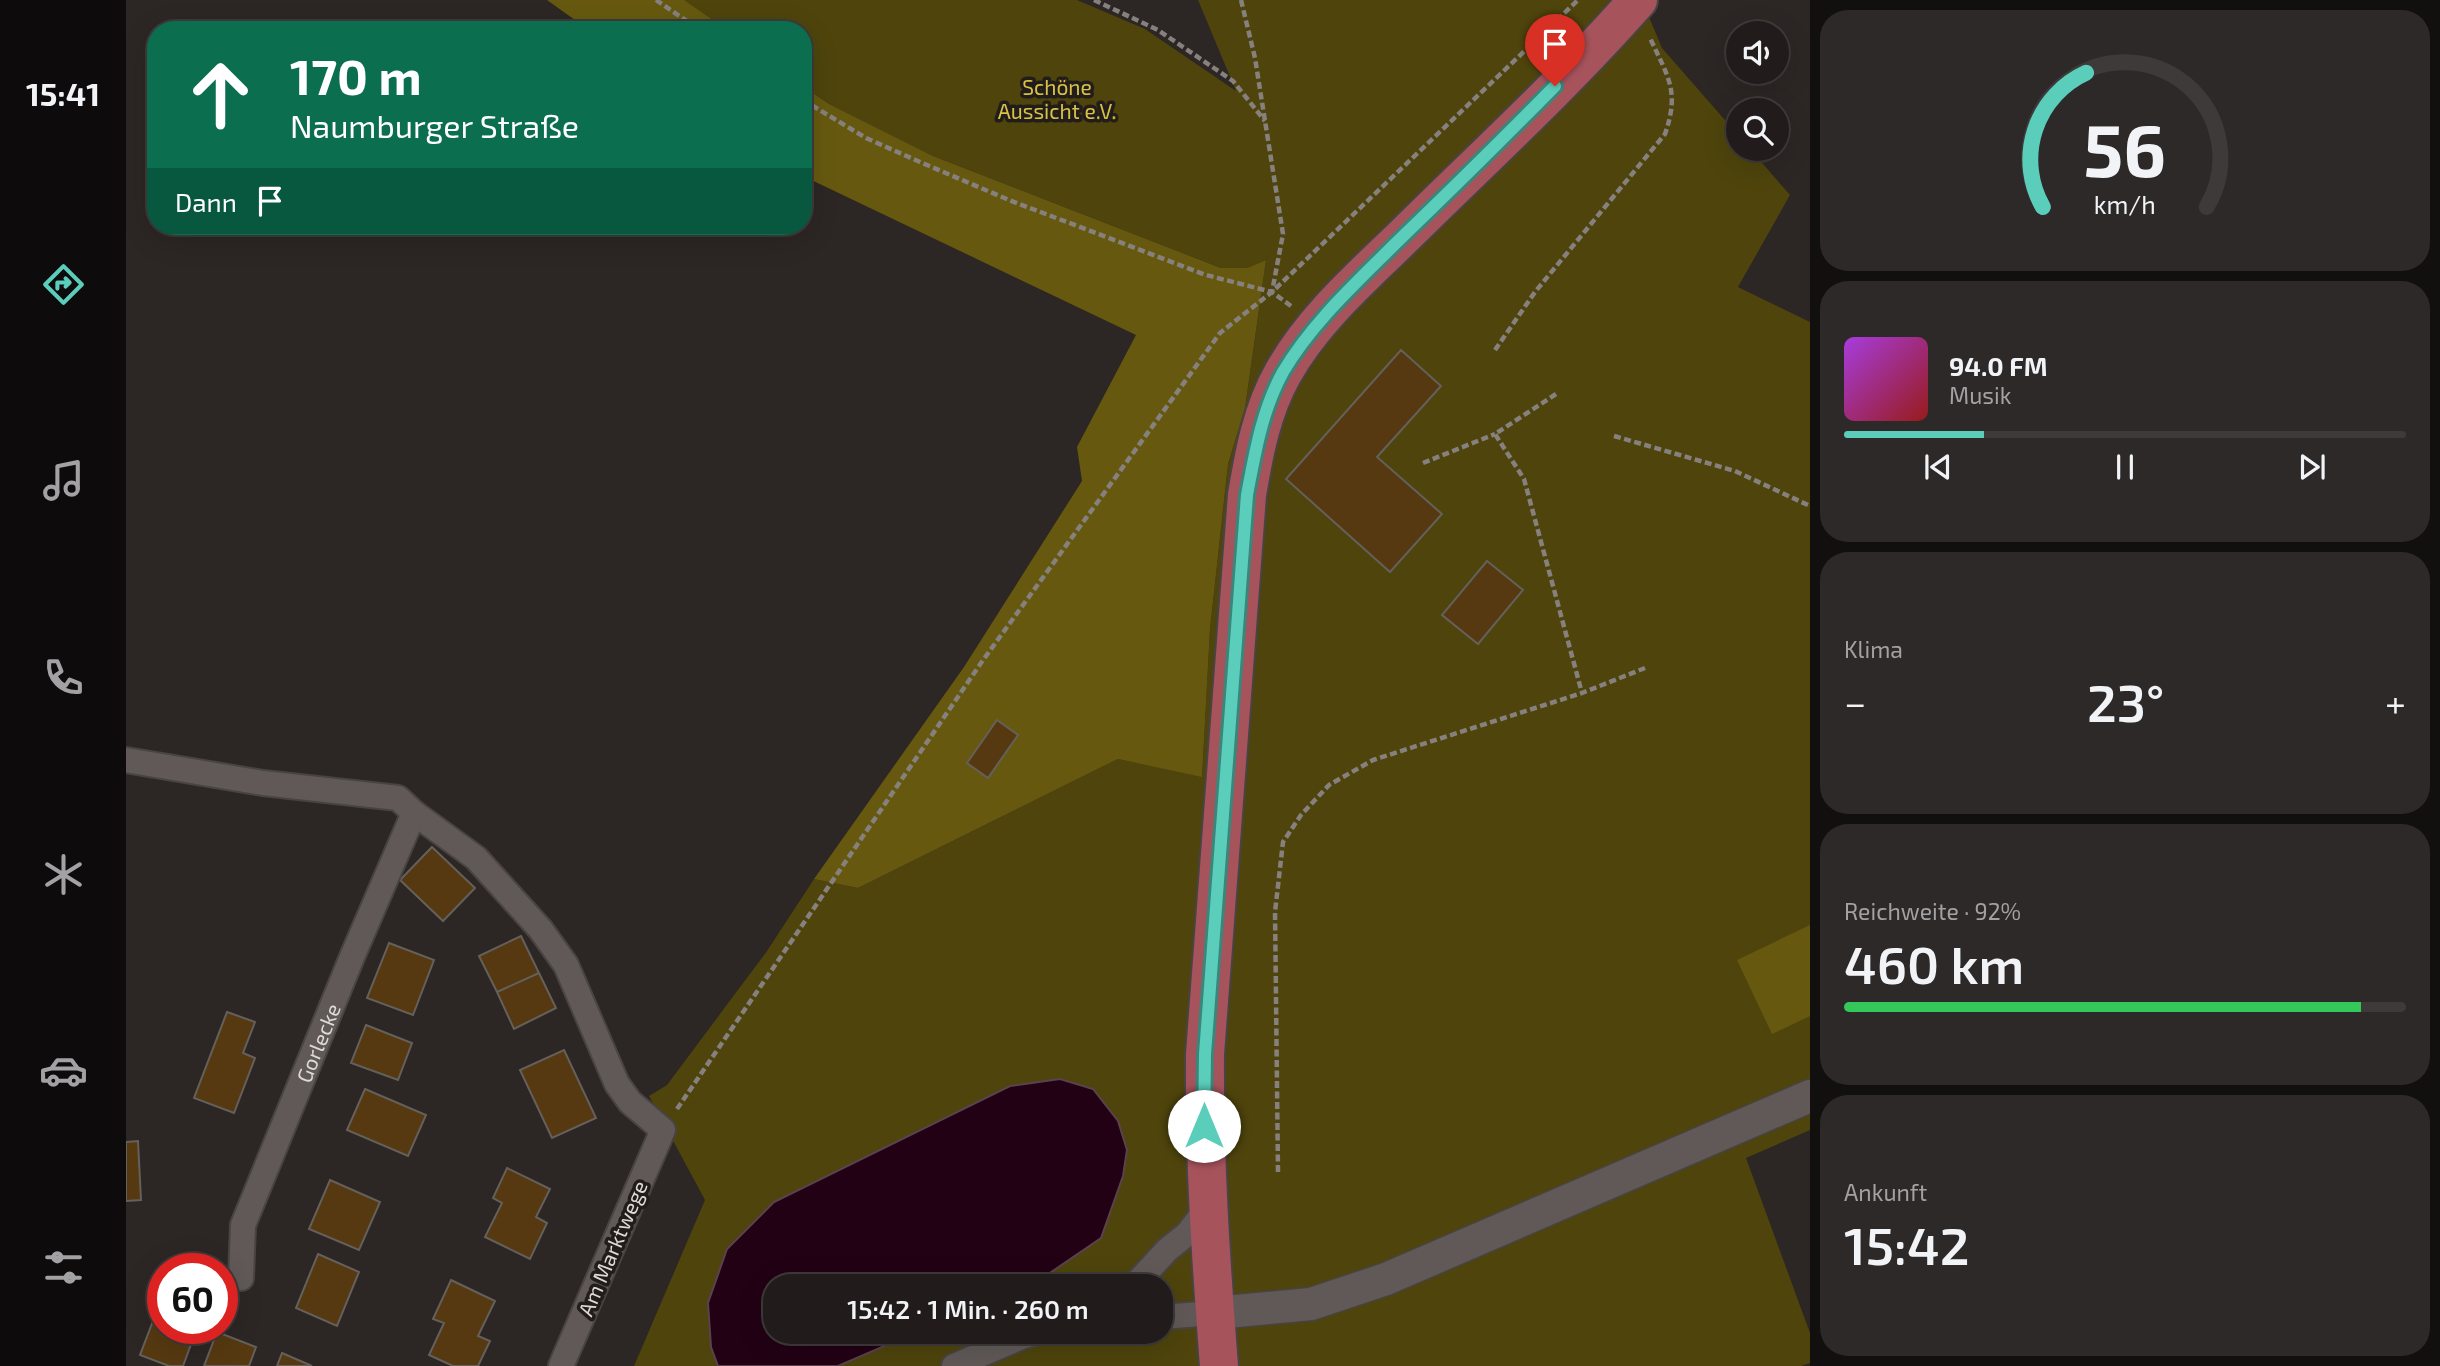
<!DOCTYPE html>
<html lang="de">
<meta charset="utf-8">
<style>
:root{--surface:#211c1b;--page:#2d2928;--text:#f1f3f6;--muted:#a2a1a3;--line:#3e3a3a;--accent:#5bcebb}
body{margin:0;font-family:"Exo 2",sans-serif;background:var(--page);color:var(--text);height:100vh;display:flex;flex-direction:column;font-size:26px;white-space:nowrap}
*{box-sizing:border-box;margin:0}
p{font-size:23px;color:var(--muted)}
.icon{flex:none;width:38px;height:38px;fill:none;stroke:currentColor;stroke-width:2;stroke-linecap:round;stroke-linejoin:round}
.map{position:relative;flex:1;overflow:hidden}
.panel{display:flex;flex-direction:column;gap:10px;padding:10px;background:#120f0f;width:630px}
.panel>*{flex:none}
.guide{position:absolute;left:21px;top:21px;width:665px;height:214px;border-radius:28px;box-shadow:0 7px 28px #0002,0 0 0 2px var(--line);background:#0b6e4f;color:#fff;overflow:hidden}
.fabs{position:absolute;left:1600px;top:21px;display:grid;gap:14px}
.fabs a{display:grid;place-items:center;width:63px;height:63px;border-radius:50%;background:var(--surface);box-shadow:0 7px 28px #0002,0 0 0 2px var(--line);font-size:35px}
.speed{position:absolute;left:21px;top:1253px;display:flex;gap:14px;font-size:35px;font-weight:700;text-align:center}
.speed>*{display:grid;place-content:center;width:91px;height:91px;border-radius:50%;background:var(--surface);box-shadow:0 7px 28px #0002,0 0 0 2px var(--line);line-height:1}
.speed .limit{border:10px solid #d22;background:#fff;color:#111}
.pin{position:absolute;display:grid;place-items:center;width:60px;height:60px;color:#fff;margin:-72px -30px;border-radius:50% 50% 50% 0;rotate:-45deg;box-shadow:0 0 7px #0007}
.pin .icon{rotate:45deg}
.me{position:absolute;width:77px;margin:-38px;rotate:0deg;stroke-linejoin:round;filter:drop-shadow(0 0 5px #0008)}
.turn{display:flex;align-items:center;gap:24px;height:147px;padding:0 28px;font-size:32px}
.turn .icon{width:91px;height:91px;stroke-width:2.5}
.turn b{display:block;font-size:49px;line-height:60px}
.then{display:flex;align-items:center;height:66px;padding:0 28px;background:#0003;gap:14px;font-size:26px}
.big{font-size:52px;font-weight:600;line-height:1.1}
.panel .card{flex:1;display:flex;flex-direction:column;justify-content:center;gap:10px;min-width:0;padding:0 24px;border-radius:28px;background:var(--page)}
.panel .dial{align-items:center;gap:0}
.dial svg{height:182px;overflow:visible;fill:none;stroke:var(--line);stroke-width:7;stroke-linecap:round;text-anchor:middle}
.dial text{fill:var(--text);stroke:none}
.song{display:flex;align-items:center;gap:21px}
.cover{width:84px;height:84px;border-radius:10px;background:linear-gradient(135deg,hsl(280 70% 55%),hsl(0 70% 35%))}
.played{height:7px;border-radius:4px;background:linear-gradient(90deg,var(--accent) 25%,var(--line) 25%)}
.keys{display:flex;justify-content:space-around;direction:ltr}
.heat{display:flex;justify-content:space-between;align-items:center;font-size:38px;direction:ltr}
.charge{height:10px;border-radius:5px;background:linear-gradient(90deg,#34c759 92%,var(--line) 0)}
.trip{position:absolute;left:637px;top:1274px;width:410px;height:70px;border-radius:28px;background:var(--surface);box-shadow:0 7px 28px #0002,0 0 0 2px var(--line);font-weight:600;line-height:70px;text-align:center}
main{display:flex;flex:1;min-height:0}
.tab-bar{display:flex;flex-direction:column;width:126px;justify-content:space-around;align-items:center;background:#0d0b0b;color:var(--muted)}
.tab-bar .icon{width:49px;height:49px}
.tab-bar .selected{color:var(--accent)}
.tab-bar b{font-size:32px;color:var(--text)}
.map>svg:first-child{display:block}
</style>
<main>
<nav class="tab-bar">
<b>15:41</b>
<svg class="icon selected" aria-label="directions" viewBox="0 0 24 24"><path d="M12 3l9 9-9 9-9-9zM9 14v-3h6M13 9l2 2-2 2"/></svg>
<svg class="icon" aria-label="music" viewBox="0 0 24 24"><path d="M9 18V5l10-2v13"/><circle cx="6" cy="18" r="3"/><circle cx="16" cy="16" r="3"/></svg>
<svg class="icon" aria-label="phone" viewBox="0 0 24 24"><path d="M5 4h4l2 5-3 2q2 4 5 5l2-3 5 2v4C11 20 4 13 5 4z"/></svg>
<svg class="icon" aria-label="climate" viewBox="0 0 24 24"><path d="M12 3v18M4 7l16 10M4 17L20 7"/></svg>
<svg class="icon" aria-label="car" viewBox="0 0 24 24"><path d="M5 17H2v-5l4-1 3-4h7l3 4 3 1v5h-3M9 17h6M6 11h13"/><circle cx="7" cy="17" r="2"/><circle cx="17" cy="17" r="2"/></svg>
<svg class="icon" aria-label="filters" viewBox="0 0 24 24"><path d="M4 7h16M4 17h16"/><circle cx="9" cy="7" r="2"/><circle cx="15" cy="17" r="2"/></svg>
</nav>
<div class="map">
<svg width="1684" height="1366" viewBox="0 0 1684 1366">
<rect width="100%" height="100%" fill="#2c2624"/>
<path fill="#4e440c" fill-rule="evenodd" d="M554,0H951L1019,29L1110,91L1072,0H1516L1536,48L1612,135V149H1624L1664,195L1612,287L1684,322V1130L1620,1158L1684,1333V1363L1675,1366H508L579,1200L523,1096L541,1085L641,951L688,879L732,888L992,759L1076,776L1084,629L1102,464L1119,408L1140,260L1121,268H1095L807,156L703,104L677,86V30H596ZM649,1286H1034V1332H649Z"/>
<path fill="#66590f" d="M421,0H558L601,30H463Z
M677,86L703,104L807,156L1095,268H1121L1140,260L1119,408L1102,464L1084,629L1076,777L992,759L732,888L688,879L838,667L956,481L951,447L1010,335L677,176Z
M1684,925V1016L1646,1034L1611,960Z"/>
<path fill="#220114" stroke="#5a424f" stroke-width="2" d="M934,1079L967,1089L992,1121L1001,1150L997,1176L975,1238L915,1279L898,1286H649V1332H791L712,1366H592L585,1347L582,1303L601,1249L648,1202L884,1086Z"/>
<path fill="#563911" stroke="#64605b" stroke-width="2" d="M1275,350L1315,386L1251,457L1316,514L1264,572L1160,479Z
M1361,561L1397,590L1352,644L1316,615Z
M871,720L892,735L862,778L841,763Z
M306,847L349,888L317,921L274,880Z
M395,936L413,973L371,992L353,956Z
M263,943L308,960L287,1015L241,998Z
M413,973L430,1008L388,1029L371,992Z
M101,1012L129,1022L117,1053L129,1058L108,1113L68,1098Z
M240,1025L286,1043L272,1080L225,1063Z
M438,1050L470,1118L426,1138L394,1070Z
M239,1089L300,1115L282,1156L221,1130Z
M12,1141L15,1200L0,1201V1142Z
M381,1168L424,1189L410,1217L421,1223L404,1259L359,1237L376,1203L367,1198Z
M204,1180L254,1202L233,1250L183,1229Z
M192,1254L233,1272L211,1326L170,1308Z
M325,1280L369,1301L352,1336L364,1341L352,1366H327L303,1355L318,1323L307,1319Z
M32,1308L37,1309V1328H71L57,1366H43L14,1355Z
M91,1332L130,1347L123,1366H78Z
M156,1353L186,1366H151Z"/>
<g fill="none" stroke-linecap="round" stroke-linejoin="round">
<g stroke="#484442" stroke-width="28">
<g id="minor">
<path d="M0,760L137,783L272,798L288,813L350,858L415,930L440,965L491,1084L504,1102L537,1130L435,1366"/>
<path id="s1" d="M115,1278L117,1225L226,957L288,813"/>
<path d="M1008,1286L1041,1250L1061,1234L1082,1207"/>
<path d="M1034,1317L1089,1313"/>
<path d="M828,1366L898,1336L914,1332"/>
</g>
</g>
<g stroke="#484442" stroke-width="35">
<path id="tertiary" d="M1089,1313L1185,1304L1260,1279L1684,1096"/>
</g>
<g stroke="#484442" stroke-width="42">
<path id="primary" d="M1093,1366C1085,1262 1078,1158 1079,1054L1121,495C1128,453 1136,410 1157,373C1187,319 1236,277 1280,234C1358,157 1440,82 1512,0"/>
</g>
<path stroke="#86817f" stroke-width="4.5" stroke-dasharray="7 3.5" stroke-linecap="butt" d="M530,0L574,30
M968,0L1032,30L1107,81L1139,121
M1115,0L1129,58L1157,234L1146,292
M677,100L740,138L794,162L883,200L1080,275L1146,292L1165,306
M1369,350L1409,292L1539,134C1554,91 1542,77 1524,38
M1430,394L1369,434L1398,479L1456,693
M1488,436L1609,471L1684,506
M1297,463L1369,434
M551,1109L855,663L1094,333L1146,292L1452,0
M1152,1172L1149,912L1157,842L1175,815L1203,785L1247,760L1456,693L1519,668"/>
<use href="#minor" stroke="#605957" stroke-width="24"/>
<use href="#tertiary" stroke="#605957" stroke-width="32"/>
<use href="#primary" stroke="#a7535c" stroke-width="38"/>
</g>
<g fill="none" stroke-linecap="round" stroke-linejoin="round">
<g stroke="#3b867a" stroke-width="18">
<path id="route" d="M1078,1126L1079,1054L1121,495C1129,453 1136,410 1157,372C1186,323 1229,284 1269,244C1323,192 1376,140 1429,86"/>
</g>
<use href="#route" stroke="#5bcebb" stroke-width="12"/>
</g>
<g text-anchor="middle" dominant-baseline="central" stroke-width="7" stroke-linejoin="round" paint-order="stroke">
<g font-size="21" fill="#d8c245" stroke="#221d1a">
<text x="931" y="86">Schöne<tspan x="931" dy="24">Aussicht e.V.</tspan></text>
</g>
<g font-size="21" fill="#dddad8" stroke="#221d1a">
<text stroke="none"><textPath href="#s1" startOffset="250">Gorlecke</textPath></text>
<text transform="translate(486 1248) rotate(-67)">Am Marktwege</text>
</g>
</g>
</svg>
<div class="fabs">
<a><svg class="icon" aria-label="sound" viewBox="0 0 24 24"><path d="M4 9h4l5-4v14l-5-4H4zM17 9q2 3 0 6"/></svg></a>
<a><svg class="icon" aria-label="search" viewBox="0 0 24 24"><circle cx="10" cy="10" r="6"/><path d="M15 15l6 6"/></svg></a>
</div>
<div class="speed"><div class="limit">60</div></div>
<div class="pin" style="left:1429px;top:86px;background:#d93025"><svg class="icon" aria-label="arrive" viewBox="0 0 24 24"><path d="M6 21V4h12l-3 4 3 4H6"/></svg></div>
<svg class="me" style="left:1078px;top:1126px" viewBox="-20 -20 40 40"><circle r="19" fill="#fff"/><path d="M0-13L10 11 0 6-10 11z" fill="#5bcebb"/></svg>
<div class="trip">15:42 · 1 Min. · 260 m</div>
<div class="guide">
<div class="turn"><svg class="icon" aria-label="ahead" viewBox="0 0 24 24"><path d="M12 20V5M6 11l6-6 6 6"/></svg><div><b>170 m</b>Naumburger Straße</div></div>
<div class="then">Dann<svg class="icon" aria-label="arrive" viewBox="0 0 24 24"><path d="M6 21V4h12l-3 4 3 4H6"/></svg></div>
</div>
</div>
<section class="panel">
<div class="card dial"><svg viewBox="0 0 100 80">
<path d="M14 69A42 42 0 1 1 86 69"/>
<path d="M14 69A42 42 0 0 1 33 10" stroke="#5bcebb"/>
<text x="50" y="56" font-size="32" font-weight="700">56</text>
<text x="50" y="72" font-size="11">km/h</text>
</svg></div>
<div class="card">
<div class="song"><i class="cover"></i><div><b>94.0 FM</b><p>Musik</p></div></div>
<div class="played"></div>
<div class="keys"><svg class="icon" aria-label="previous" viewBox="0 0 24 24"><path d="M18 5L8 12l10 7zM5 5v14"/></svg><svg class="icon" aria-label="pause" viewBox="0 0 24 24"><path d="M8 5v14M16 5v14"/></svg><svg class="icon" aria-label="next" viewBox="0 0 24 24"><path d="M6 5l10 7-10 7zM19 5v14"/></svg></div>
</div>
<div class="card"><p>Klima</p>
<div class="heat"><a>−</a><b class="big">23°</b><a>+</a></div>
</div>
<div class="card"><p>Reichweite · 92%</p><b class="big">460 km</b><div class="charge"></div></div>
<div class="card"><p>Ankunft</p><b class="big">15:42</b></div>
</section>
</main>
